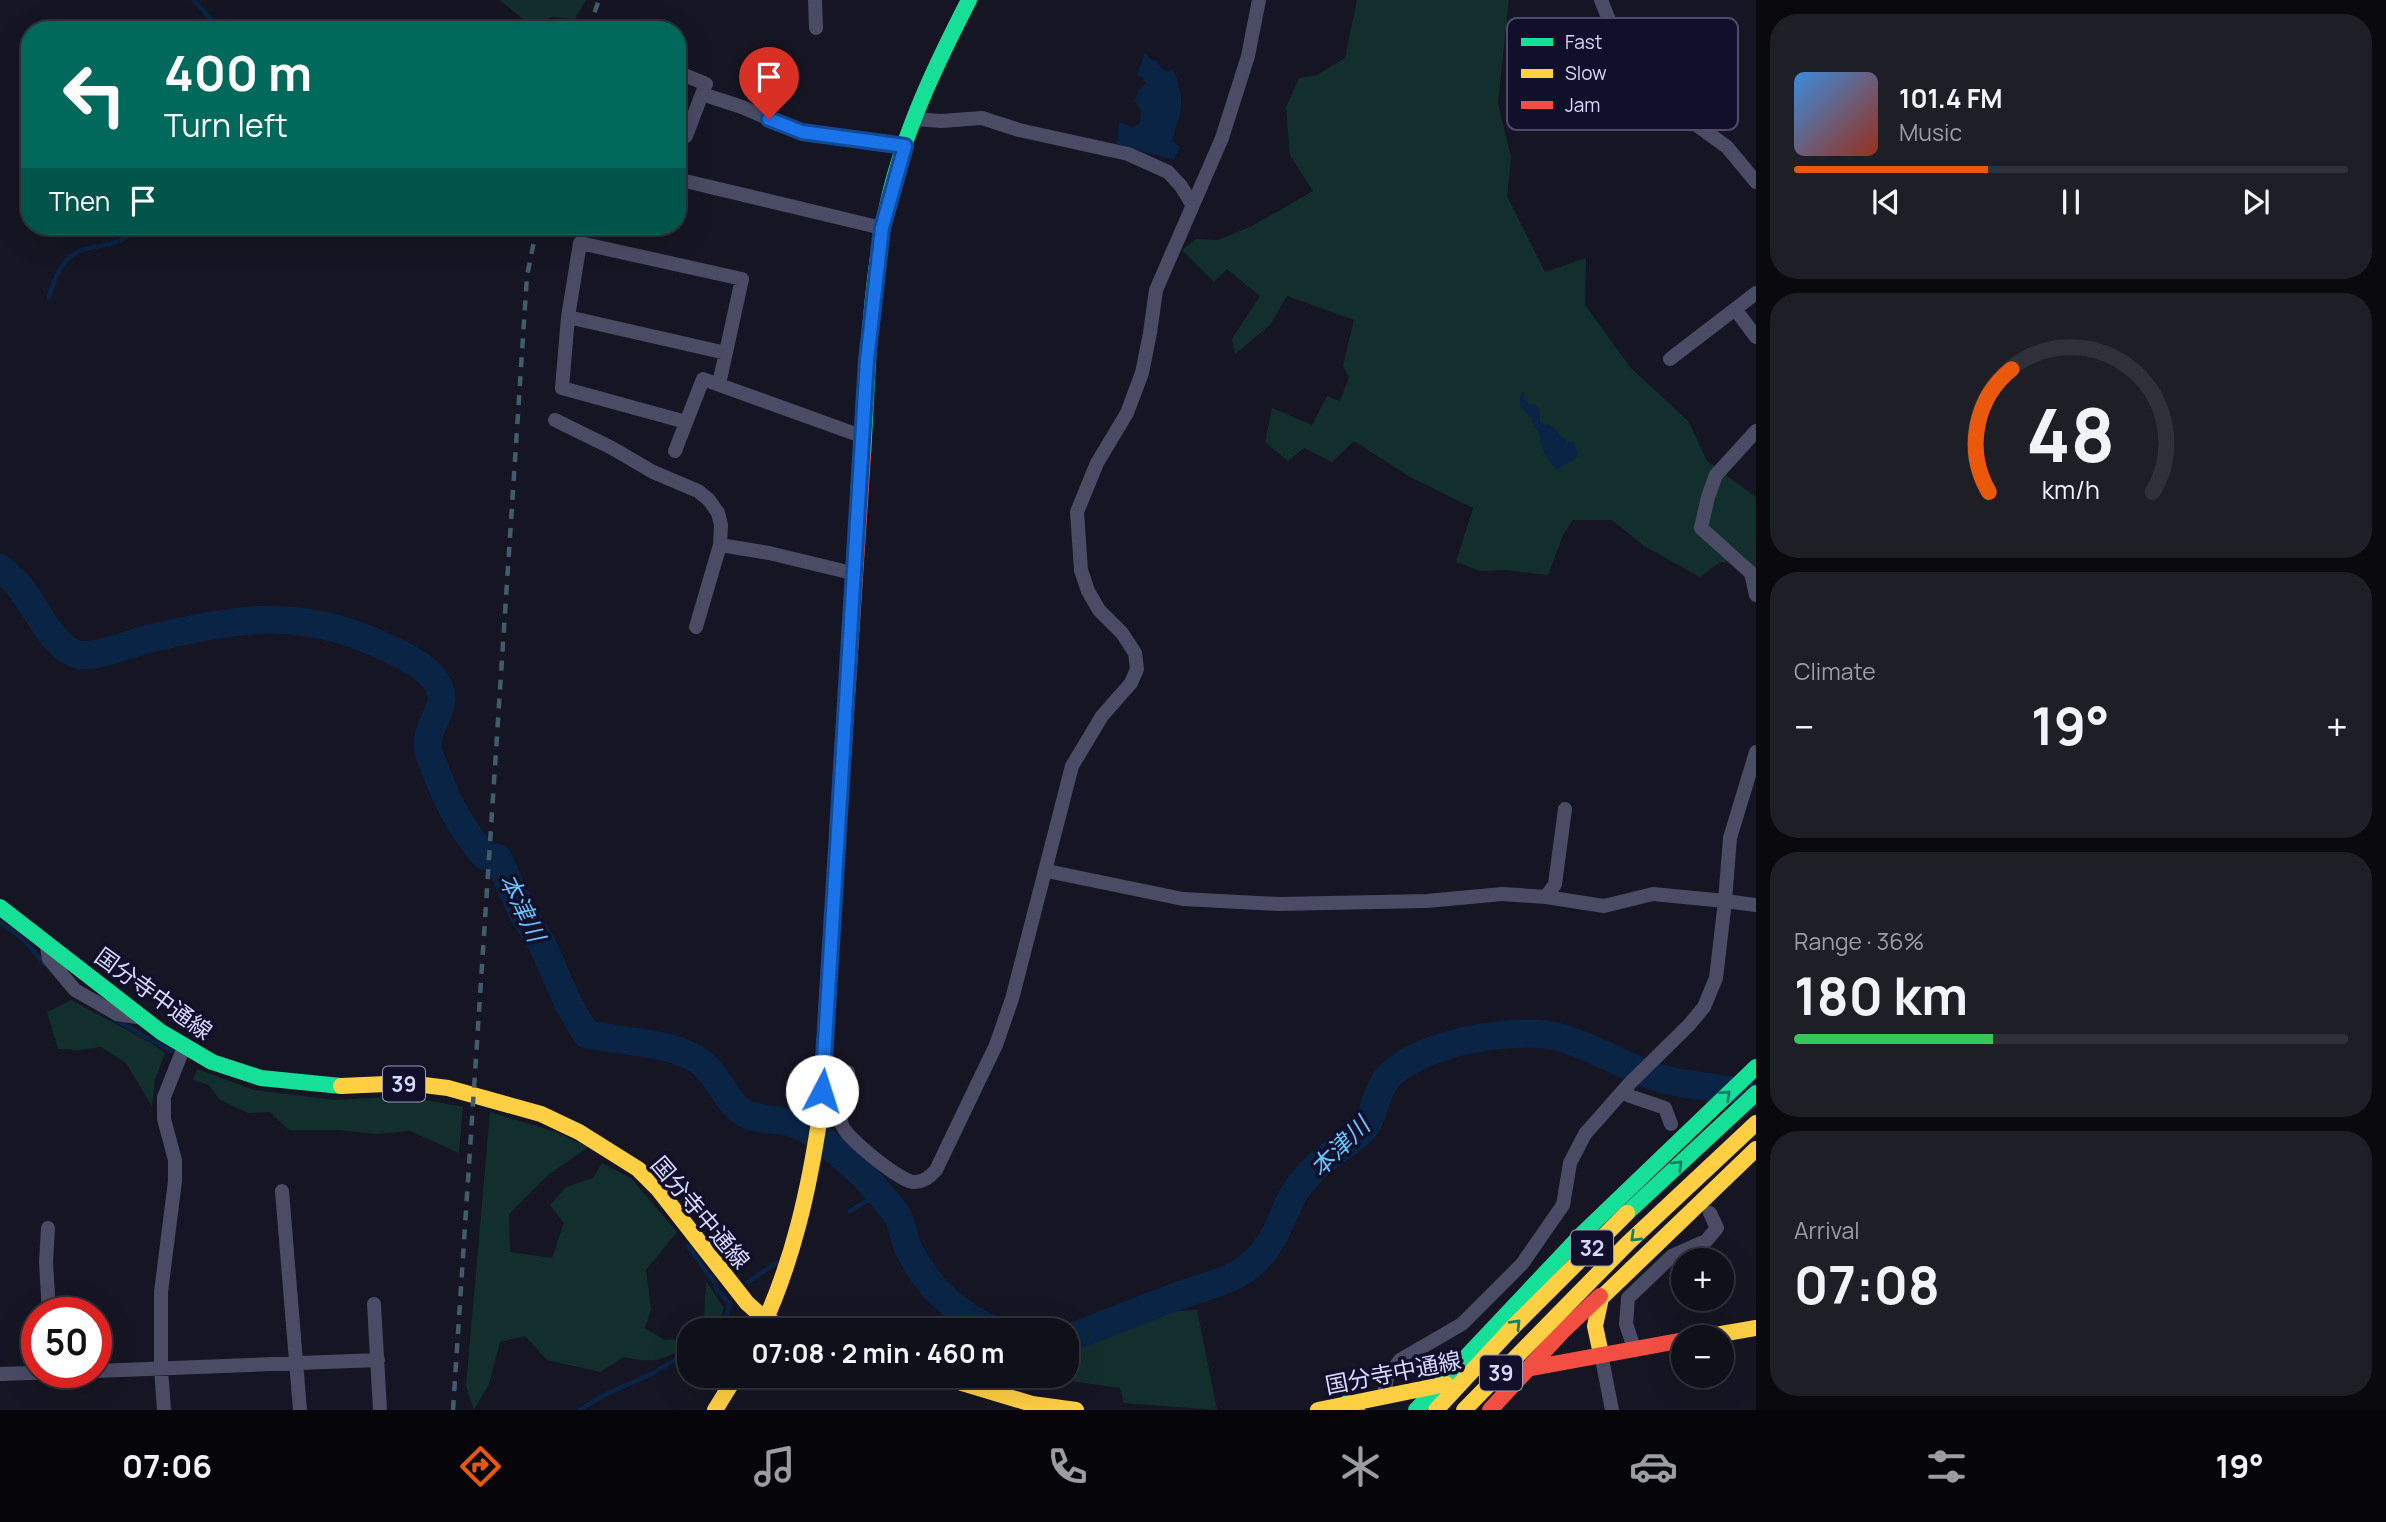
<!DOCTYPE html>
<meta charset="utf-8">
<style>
:root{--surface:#10101a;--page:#1e1e27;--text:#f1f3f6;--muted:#9c9da2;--line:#303039;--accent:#ea580c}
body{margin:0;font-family:Manrope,"Noto Sans JP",sans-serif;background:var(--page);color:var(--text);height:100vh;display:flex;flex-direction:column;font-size:26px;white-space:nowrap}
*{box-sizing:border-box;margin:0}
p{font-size:23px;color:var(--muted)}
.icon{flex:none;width:38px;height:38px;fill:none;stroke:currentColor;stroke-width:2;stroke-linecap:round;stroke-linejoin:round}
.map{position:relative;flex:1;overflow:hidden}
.drawer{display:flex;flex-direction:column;gap:14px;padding:14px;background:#09090e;width:630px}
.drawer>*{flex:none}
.hud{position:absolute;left:21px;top:21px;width:665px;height:214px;border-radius:28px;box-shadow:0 7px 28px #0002,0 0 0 2px var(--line);background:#00695c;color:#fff;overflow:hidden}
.controls{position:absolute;left:1671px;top:1248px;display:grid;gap:14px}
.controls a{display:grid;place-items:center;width:63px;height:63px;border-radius:50%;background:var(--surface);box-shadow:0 7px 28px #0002,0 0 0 2px var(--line);font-size:35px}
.speed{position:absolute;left:21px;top:1297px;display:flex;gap:14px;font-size:35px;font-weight:700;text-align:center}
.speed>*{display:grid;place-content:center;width:91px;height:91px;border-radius:50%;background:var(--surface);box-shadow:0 7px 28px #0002,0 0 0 2px var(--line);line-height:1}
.speed .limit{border:10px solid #d22;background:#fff;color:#111}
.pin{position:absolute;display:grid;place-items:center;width:60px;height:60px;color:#fff;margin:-72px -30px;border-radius:50% 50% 50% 0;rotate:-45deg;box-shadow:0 0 7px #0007}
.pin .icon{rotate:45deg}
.me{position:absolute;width:77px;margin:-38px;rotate:5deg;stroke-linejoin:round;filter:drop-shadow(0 0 5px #0008)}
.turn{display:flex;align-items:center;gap:24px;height:147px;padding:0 28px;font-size:32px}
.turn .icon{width:91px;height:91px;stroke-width:2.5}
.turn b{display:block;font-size:49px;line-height:60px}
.then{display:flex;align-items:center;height:66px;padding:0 28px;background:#0003;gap:14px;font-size:26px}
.big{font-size:52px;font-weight:700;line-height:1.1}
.drawer .widget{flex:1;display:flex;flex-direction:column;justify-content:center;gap:10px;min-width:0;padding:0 24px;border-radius:28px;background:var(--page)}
.drawer .dial{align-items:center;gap:0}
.dial svg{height:182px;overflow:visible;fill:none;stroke:var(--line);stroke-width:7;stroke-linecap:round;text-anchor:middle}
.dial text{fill:var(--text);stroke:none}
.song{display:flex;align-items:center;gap:21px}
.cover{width:84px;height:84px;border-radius:10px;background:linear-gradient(135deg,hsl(210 70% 55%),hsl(10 70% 35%))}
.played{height:7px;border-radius:4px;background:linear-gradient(90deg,var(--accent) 35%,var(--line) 35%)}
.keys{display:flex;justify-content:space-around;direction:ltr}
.heat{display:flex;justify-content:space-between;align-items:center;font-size:38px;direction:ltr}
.charge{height:10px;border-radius:5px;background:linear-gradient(90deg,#34c759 36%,var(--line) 0)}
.trip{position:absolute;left:677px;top:1318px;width:402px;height:70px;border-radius:28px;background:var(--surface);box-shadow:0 7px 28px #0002,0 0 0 2px var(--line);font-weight:700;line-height:70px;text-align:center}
.dock{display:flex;height:112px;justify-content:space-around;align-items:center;background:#06060a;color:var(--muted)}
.dock .icon{width:49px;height:49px}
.dock .on{color:var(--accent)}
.dock b{font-size:32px;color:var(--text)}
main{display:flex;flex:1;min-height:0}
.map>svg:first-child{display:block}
</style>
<main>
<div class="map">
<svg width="1756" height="1410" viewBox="0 0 1756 1410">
<rect width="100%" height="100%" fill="#161523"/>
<path fill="#132f2d" d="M500,0H586L575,19L552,17L531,26Z
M1357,0H1509L1498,103L1511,158L1507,196L1545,272L1586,258L1585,305L1630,367L1688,421L1707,461L1756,497V576L1744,558L1719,563L1700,577L1644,546L1612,520H1573L1563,535L1548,575L1506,570L1480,571L1456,562L1473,508L1410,477L1354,441L1332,462L1304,448L1288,461L1265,442L1272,408L1312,425L1327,396L1340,401L1349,377L1343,366L1354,320L1287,296L1270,325L1235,354L1232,339L1260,296L1227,269L1214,282L1182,250L1196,239L1218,240L1252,226L1313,191L1290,155L1286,107L1299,78L1317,75L1345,58Z
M71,1000L151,1043L165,1053L155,1080L152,1106L126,1063L101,1047L80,1050L58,1049L47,1012Z
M197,1069L254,1090L336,1100L406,1096L463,1107L459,1153L410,1131L376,1134L341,1130H289L270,1112L248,1113L220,1100L209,1085L193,1080Z
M490,1112L556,1132L588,1147L547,1176L509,1214L510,1252L552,1258L564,1223L550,1205L566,1187L593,1178L602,1163L631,1178L677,1232L646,1270L651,1309L645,1328L664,1340L687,1339L689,1337V1346C662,1360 656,1364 624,1357L600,1372L547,1360L525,1336L500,1342L489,1384L474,1410L466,1386Z
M706,1281L724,1308C717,1327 718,1330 696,1330L704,1321Z
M1197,1310L1217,1410L1124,1403L1120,1388L1034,1376H1068V1352L1160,1312Z"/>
<path fill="#0a2445" d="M1145,52L1152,61L1156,60L1163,70L1168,72L1173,69C1186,102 1182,107 1172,140L1180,147L1174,160L1117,144L1119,122L1134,127L1140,123L1141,110L1135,101L1138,91L1145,84L1144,78L1137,75Z
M1524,391L1525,400L1530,405L1535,404L1539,409L1540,421L1545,425L1549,424L1568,442L1574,441L1578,454L1576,458L1556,470L1545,455L1538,431L1534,427L1532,419L1520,406V396Z"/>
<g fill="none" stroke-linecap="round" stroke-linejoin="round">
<path stroke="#0a2445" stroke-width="4.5" d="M194,0L220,30
M49,297C69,222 106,265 138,226
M0,922L24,940L45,964
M114,1019L171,1051
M850,1211L880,1193
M688,1246L715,1283L717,1290L730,1304
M748,1282L776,1263
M721,1330L730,1304
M580,1410L602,1396L653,1373L690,1351"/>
<path stroke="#0a2445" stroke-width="28" d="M0,568C6,574 14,580 19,586C35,605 52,647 76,654C95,660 132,642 153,638C238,618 298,607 381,645C399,653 417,661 431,675C458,704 424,721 428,749C429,756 433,763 435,769C447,802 462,830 485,856L498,858L522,912L542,944L569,1005L586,1034C621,1042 675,1041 703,1064C720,1078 725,1101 744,1113C758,1121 780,1119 796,1124C819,1133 866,1176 882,1196C887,1202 894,1210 898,1217C904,1228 904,1242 910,1252C928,1287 959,1316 994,1330
M1068,1339C1105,1324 1143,1309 1181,1295C1208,1285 1236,1281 1257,1259C1275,1241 1282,1217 1293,1195C1298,1186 1306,1178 1313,1170C1326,1155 1355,1141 1366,1126C1376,1110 1376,1088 1391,1074C1425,1042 1518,1025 1562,1038C1594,1048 1624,1066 1656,1077C1686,1087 1720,1085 1749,1096"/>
<path stroke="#4a4b64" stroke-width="14" d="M815,0L816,28
M1601,0L1617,40L1642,73L1676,110L1727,147L1756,182
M609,29V30
M677,72L706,84L702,94L742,107L802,133L905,146
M915,119L941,121L982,118L1019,130L1128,154L1168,172L1181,186L1192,204
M677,134L686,136L702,94
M677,179L882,228
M1735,309L1756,337
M568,317L726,353
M1670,359L1756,293
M555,420L612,448L653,472L698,491L709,500L718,513L721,525L720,545L696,627
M686,422L562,388L568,317L580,243L742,279L719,384
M1756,431L1716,475L1708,497L1701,528L1751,573L1756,595
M675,451L703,379L864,437
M720,545L769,553L856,574
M1756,752L1730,838L1725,901L1756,905
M1047,871L1183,899L1279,904L1427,901L1502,894L1546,897L1604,906L1653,894L1725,901L1716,978L1704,1007L1689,1025L1630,1083L1585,1134L1570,1163L1563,1205L1522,1264L1462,1324L1400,1360L1387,1378L1384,1396
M1546,897L1555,884L1565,809
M46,942L49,959L75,990L117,1014L137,1017
M824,1067L848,1072C845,1087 836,1110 842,1125C847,1139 899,1180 913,1182C923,1183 930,1177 936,1170L996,1045L1012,999L1072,766L1102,716L1131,683L1137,669L1135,653L1122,633L1099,610L1088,591L1081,570L1077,512L1097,463L1127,413L1142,373L1150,333L1156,290L1222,138L1248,56L1259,0
M1624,1090L1630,1096L1665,1108L1671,1124
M282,1191L300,1410
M48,1228L46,1262L49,1312
M374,1304L380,1410
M1634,1348L1626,1324L1628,1298L1672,1256L1706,1241L1717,1228L1710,1213
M1601,1354L1612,1410
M96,1371L378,1360
M0,1374L64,1372
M164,1410L161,1369V1292L175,1181V1160L164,1119V1097L184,1047"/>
<path stroke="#16e098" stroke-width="16" d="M863,456C868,371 869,285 888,202C904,131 936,64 969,0
M0,907L161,1032L212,1062L261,1078L341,1086
M1347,1403L1357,1410
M1416,1410L1582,1234L1756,1067"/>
<path stroke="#ffcf43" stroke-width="16" d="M341,1086L408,1083L448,1088L541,1114L579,1132L638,1169L658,1189L747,1303L766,1320L794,1330
M761,1330C793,1261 809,1190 820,1115L837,850
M1704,1337L1756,1328
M1601,1354L1595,1326L1601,1298L1756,1149
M939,1376L1032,1404L1076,1410
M715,1410L736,1376
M1318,1410L1446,1384"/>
<path stroke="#f24e42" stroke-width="16" d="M837,850L863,456
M1521,1370L1684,1340
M1490,1410L1562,1332L1600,1296"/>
<path stroke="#425c6c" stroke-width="4.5" stroke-dasharray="10 9" stroke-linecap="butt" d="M588,30L599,0
M453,1410L527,276L537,226"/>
<path stroke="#16e098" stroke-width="16" d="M1627,1213L1756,1093"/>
<path stroke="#ffcf43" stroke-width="16" d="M1436,1410L1512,1328L1627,1213
M1464,1410L1629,1242L1756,1123"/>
</g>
<defs><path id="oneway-chevron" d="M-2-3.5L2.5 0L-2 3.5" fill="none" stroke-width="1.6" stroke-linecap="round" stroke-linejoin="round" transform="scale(1.75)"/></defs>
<g stroke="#148266">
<use href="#oneway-chevron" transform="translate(1726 1095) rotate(-43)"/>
<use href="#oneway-chevron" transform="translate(1678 1165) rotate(-44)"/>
<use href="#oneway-chevron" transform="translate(1635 1237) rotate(136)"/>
<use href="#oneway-chevron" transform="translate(1516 1324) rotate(-46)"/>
</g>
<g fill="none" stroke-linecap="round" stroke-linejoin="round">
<g stroke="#114b97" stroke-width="18">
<path id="route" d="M769,119L802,132L905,146L882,228L867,360L822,1091"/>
</g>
<use href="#route" stroke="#1a73e8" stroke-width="12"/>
</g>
<g text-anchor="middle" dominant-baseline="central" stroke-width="7" stroke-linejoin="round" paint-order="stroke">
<g fill="#110f29" stroke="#9c9bbf" stroke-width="2">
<rect x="383" y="1066.5" width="42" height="35" rx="5"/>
<rect x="1571" y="1230.5" width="42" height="35" rx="5"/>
<rect x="1480" y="1355.5" width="42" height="35" rx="5"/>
</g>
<g font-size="21" font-weight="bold" fill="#d8d7ff">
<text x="404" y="1084">39</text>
<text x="1592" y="1248">32</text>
<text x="1501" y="1373">39</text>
</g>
<g font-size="23" fill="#d8d7ff" stroke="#110f29">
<text transform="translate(154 993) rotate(36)">国分寺中通線</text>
<text transform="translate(701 1212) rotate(50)">国分寺中通線</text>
<text transform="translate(1393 1372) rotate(-11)">国分寺中通線</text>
</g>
<g font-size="24" font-style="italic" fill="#65c5ff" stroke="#110f29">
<text transform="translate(523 907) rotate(64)">本津川</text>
<text transform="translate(1339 1146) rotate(-45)">本津川</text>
</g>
</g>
<rect x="1507" y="18" width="231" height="112" rx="10" fill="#110f29" stroke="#4d4b69" stroke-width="2"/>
<rect x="1521" y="38" width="32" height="8" fill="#16e098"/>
<rect x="1521" y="69" width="32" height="9" fill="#ffcf43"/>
<rect x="1521" y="101" width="32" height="8" fill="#f24e42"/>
<g font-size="19" fill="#d8d7ff">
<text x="1565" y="49">Fast</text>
<text x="1565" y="80">Slow</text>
<text x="1565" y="112">Jam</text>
</g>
</svg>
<div class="controls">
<a>+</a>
<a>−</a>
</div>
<div class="speed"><div class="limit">50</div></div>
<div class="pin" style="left:769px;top:119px;background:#d93025"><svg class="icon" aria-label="arrive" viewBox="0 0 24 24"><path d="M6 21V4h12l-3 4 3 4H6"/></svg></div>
<svg class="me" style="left:822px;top:1091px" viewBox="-20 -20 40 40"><circle r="19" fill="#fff"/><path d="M0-13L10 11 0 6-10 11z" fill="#1a73e8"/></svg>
<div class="trip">07:08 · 2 min · 460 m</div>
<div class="hud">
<div class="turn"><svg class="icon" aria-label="left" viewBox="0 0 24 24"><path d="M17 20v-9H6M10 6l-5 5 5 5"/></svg><div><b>400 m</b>Turn left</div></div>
<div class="then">Then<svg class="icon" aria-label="arrive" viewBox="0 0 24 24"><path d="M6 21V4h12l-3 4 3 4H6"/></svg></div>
</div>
</div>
<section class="drawer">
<div class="widget">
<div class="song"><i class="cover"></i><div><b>101.4 FM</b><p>Music</p></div></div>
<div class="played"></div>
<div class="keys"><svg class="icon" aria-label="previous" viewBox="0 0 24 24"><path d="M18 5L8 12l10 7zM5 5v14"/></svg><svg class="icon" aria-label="pause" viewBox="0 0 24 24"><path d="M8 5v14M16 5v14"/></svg><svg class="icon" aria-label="next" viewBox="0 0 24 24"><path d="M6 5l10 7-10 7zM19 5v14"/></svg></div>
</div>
<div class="widget dial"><svg viewBox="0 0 100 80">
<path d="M14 69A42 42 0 1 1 86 69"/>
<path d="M14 69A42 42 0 0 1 24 15" stroke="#ea580c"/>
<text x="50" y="56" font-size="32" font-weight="700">48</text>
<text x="50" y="72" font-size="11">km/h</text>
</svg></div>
<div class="widget"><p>Climate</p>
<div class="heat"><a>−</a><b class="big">19°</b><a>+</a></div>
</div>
<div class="widget"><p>Range · 36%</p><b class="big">180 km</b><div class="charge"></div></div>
<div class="widget"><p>Arrival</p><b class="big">07:08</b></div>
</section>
</main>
<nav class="dock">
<b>07:06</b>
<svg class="icon on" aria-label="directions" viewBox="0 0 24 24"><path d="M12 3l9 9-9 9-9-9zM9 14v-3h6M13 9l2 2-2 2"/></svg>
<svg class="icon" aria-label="music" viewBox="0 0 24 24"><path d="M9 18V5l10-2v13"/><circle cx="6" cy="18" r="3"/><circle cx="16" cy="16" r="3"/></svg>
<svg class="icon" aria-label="phone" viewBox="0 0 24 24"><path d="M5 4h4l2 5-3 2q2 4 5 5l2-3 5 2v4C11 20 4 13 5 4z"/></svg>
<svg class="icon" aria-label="climate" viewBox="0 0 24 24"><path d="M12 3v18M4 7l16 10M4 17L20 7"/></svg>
<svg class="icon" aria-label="car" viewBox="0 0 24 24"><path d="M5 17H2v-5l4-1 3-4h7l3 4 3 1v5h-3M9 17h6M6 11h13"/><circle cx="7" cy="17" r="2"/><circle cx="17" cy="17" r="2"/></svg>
<svg class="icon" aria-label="filters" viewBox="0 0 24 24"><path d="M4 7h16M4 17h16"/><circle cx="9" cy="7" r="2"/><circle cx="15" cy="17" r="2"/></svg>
<b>19°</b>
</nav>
